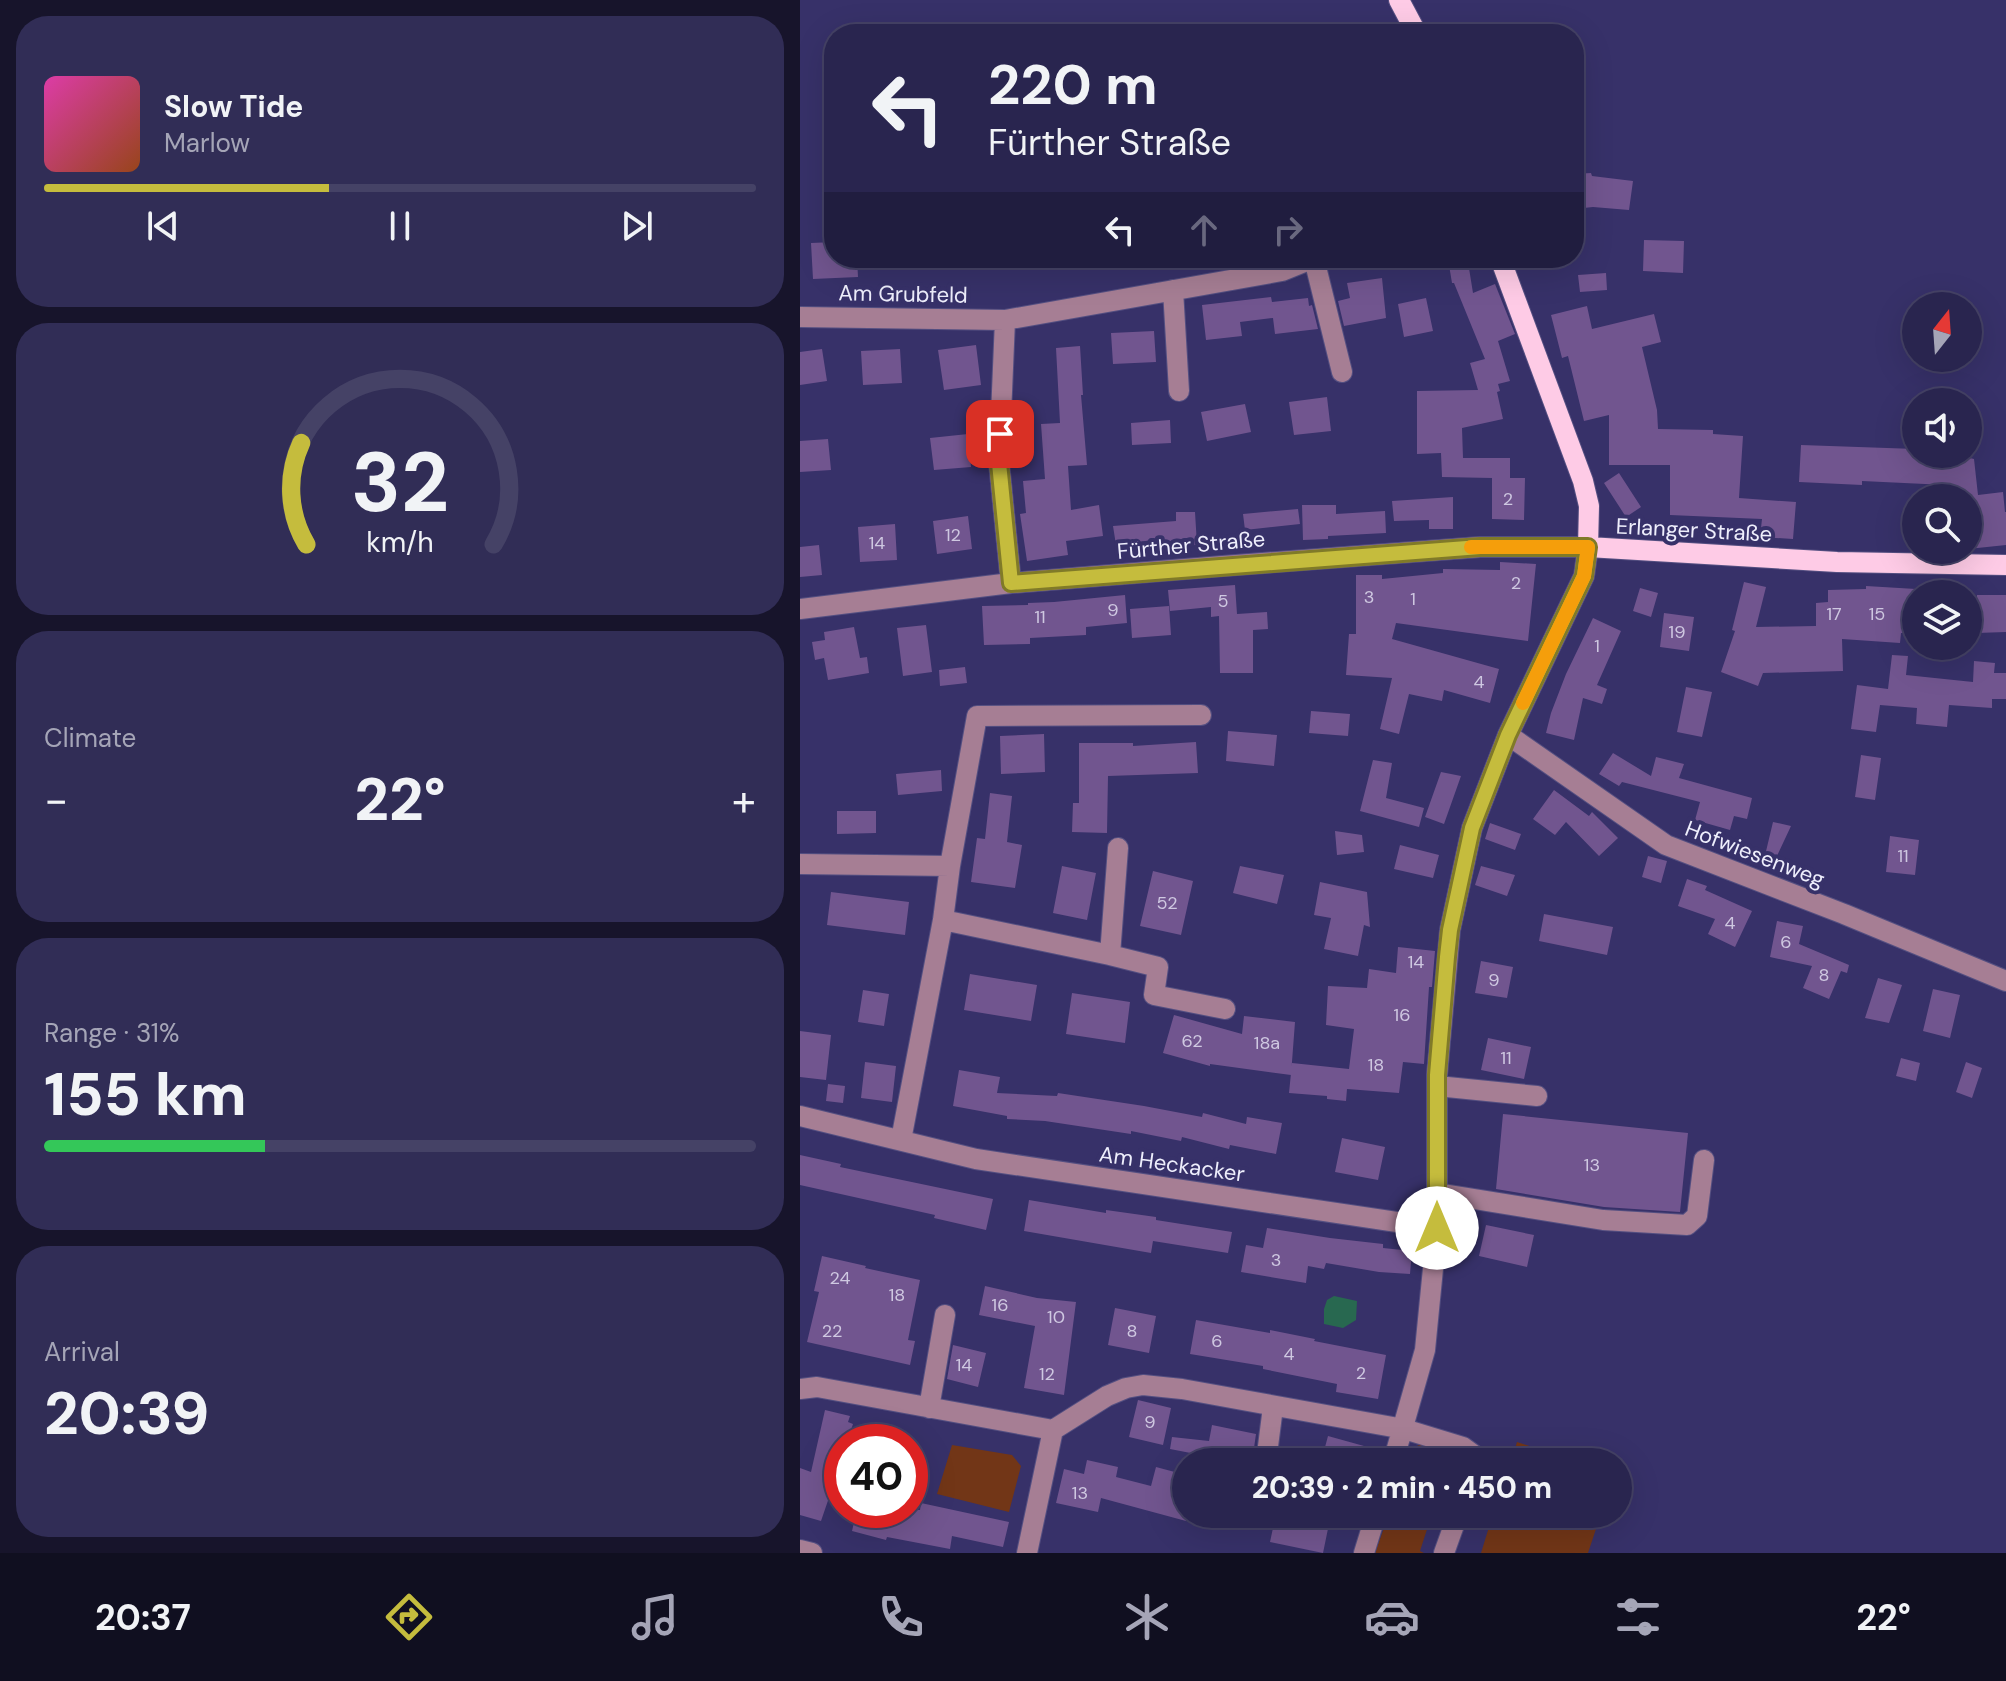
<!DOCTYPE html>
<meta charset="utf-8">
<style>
:root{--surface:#29254f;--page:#312d56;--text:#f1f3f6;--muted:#a5a5b7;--line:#454266;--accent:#c5bc3d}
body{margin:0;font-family:"DM Sans",sans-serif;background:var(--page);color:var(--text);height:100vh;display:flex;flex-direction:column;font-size:30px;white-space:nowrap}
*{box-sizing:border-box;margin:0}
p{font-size:26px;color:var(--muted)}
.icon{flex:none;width:44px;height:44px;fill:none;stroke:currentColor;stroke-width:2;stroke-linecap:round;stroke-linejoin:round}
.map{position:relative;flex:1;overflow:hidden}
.panel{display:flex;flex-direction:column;gap:16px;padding:16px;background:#17142b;width:800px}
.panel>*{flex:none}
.guide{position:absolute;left:24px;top:24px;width:760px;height:244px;border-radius:32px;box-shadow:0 8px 32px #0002,0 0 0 2px var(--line);background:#29254f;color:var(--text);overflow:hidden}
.needle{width:52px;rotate:17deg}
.tools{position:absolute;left:1102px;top:292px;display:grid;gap:16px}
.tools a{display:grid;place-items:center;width:80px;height:80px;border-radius:50%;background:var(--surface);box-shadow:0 8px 32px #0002,0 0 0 2px var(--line);font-size:40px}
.speed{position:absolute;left:24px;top:1424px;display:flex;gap:16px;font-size:40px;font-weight:700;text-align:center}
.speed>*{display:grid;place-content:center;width:104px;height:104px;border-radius:50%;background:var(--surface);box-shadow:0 8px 32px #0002,0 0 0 2px var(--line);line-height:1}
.speed .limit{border:12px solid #d22;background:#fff;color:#111}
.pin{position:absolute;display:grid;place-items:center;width:68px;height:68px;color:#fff;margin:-34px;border-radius:16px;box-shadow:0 4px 12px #0006}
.me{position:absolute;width:88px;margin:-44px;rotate:0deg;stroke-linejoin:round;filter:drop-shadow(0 0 6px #0008)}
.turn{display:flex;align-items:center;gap:28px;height:168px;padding:0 32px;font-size:36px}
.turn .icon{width:104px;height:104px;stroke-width:2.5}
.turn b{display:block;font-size:56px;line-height:68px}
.lanes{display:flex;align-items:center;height:76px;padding:0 32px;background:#0003;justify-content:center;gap:40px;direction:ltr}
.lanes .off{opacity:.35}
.big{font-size:60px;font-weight:800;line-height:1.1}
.panel .tile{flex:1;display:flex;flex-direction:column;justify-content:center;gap:12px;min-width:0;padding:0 28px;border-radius:32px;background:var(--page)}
.panel .dial{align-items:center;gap:0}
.dial svg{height:208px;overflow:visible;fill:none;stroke:var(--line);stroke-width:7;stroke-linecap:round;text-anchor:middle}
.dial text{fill:var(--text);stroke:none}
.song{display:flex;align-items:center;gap:24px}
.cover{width:96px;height:96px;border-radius:12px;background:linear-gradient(135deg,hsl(320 70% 55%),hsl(20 70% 35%))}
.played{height:8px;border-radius:4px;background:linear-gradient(90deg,var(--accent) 40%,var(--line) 40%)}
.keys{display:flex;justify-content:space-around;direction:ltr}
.heat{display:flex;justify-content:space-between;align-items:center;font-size:44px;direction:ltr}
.charge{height:12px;border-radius:6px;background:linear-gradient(90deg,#34c759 31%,var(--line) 0)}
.trip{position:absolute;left:372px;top:1448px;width:460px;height:80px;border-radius:40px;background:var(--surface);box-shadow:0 8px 32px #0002,0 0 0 2px var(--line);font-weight:800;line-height:80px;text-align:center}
.menu{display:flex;height:128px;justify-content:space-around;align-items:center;background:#100f20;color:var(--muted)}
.menu .icon{width:56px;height:56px}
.menu .current{color:var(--accent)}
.menu b{font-size:36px;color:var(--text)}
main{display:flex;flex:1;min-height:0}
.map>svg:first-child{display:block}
</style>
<main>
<section class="panel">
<div class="tile">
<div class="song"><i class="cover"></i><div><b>Slow Tide</b><p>Marlow</p></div></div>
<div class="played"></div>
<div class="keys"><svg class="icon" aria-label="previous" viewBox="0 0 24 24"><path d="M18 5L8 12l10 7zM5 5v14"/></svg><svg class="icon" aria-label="pause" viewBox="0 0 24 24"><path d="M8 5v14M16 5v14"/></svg><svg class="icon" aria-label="next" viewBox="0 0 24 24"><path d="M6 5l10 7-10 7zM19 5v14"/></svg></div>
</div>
<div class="tile dial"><svg viewBox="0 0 100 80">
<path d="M14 69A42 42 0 1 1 86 69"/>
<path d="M14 69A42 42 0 0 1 12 30" stroke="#c5bc3d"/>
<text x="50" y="56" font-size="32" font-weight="700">32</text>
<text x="50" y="72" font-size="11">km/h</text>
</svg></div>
<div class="tile"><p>Climate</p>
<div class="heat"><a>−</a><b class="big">22°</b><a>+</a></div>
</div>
<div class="tile"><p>Range · 31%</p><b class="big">155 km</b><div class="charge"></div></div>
<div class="tile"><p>Arrival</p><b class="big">20:39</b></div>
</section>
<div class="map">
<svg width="1206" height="1553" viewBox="0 0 1206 1553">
<rect width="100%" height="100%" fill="#373169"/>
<path fill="#723617" d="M717,1442L779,1462H711Z
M623,1444L640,1450L637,1462H607C611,1452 612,1446 623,1444Z
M152,1445L212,1455L221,1466L209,1512L137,1494Z
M589,1514H632L620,1551L624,1553H575Z
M693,1514H801L788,1553H681Z"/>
<path fill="#286850" d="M534,1296L557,1301L556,1320L543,1328L524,1324V1309L527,1300Z"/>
<path fill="#71558f" d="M791,173L792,176L833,181L829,210L793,207L774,209V174Z
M844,240L884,241L883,273L843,271Z
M34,242V258H57L58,277L13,279L11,243Z
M668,262L673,293L695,284L715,334L698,341L710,381L698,384L700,391L697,392L703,419L662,428L663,458H710V478H725L724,520L692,519V478L642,477L641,453L617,454V391L678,390L670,363L685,359L654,283H652L649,265Z
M806,273L807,290L780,292L778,275Z
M582,278L586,318L544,326L538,301L550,298L547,283Z
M471,297L472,302L508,298L509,306L512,305L518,329L475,334L473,318L440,322L442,336L406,340L402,305Z
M626,298L633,331L604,337L598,304Z
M787,306L792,329L854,314L861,342L842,347L857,410L858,429L913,430V434L943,436L939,498L996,502L993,539L960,537L962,519L870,515V465H809V415L784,421L768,356L762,358L751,315Z
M354,331L356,362L313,364L311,333Z
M176,345L181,385L144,390L138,350Z
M280,346L283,395H281L287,465L268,466L271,510L299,505L303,536L266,541L268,555L227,561L220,514L226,513L223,481L245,479L241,424L260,423L256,348Z
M22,349L27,381L0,385V352Z
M100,349L102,383L63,385L61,351Z
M527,397L531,431L494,435L489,402Z
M445,404L451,432L407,441L401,412Z
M370,420L371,443L332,445L331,423Z
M168,434L171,467L134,470L130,438Z
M28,439L31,470L0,472V441Z
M1001,445L1116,449V454H1153L1174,459L1178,495L1203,492L1205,512H1206V545L1168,549V498H1146V485L1062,481V485L999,482Z
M819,473L841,507L826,517L804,483Z
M653,497V529H629V520L594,521L592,501Z
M502,505H536V514L585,511L586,533L528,536V539L503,540Z
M498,509L500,524L445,530L443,514Z
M376,512H395L397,545L353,548V540L316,545L313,526L376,521Z
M168,516L172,549L137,554L133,521Z
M95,524L97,560L60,562L58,527Z
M19,545L22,575L0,577V547Z
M700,562L736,564L728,641L596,623L592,639L699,669L690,703L644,690L642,701L609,694L599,734L580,729L592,678L546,675L549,634H556V575H582V579L643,573V569L700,570Z
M944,582L966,587L956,627L1016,626V603L1028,602V590L1066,589V586L1116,589V633H1101L1100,643L1042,639L1043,671L963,673L958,686L921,672L935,631L932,630Z
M435,585L437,614L467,612L468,629L453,630V673H420L419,616L411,617V607L370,611L368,590Z
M840,588L858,593L851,617L833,611Z
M325,595L327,623L286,627V635L230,638V644L184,645L182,606L228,605V603L254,602Z
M1177,595H1206V632L1177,633Z
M369,606L371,635L332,638L330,609Z
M864,613L894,617L889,651L860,647Z
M793,618L821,631L797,685L807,689L802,704L783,698L774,740L746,733L751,713L766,674Z
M126,625L132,672L103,676L97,628Z
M54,627L60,658L67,657L69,673L28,680L24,658L15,660L12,642L25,640L24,632Z
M1092,655L1108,656L1106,675L1173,682L1174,661L1195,663L1194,673H1206V699H1192V708L1149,705L1147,727L1116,724L1117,708L1080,705L1076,732L1051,729L1057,685L1088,689Z
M165,667L167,683L140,686L139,670Z
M886,687L912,692L902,737L877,732Z
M511,711L550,714L548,736L509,733Z
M428,731L477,735L474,766L426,761Z
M244,734L245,772L201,774L200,736Z
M396,742L398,773L308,776L307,833L272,832L273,803H279V743H333V746Z
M813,753L851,776L856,757L884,764L879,778L952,798L947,819L934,816L930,830L895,820L900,802L822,782L819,786L799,774Z
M1061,755L1081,758L1075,800L1055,797Z
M573,760L592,763L586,798L624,808L619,827L560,811Z
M141,770L142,791L98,795L96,774Z
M641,772L661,776L644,824L625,817Z
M754,790L789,816L792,812L818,838L799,856L766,822L755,835L733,819Z
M190,793L212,796L207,842L222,845L215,888L171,882L177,838L185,839Z
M37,811H76V833L37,834Z
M973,822L991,826L970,871L962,868Z
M690,823L721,834L715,850L685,839Z
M535,831L562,835L564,852L537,855Z
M1090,836L1119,840L1115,875L1086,872Z
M600,845L639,855L633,878L594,869Z
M848,856L867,861L861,883L842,877Z
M262,866L296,873L287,920L253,913Z
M440,866L484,875L477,904L433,893Z
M681,866L715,875L707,896L675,885Z
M353,871L393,881L381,935L340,926Z
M887,879L907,886L905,890L952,911L935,947L908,934L915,919L878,906Z
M520,882L567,892L570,927L564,925L558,956L524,949L531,918L514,915Z
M31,892L109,902L105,935L27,925Z
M744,914L813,927L807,955L739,941Z
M977,921L1003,926L999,944L1049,965L1047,973L1041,971L1029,999L1003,988L1012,966L970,957Z
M598,947L635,951L632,987H629L624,1064L603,1062L599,1093L547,1089L546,1101L527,1099V1096L489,1093L492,1063L549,1069L554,1029L526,1025L528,986L567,988L569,969L596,973Z
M681,961L713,967L707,998L675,993Z
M170,974L237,985L231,1021L164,1010Z
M1078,978L1102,985L1089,1023L1065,1018Z
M1133,989L1160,995L1150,1038L1123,1031Z
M63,990L89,994L84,1026L58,1022Z
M272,993L330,1002L325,1043L266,1034Z
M374,1015L442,1034L444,1016L495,1022L491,1075L410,1064V1066L363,1053Z
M0,1031L31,1035L26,1080L0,1077Z
M688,1038L731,1047L724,1079L681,1070Z
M1101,1058L1120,1063L1116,1081L1096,1076Z
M65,1062L96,1066L92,1102L61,1098Z
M1166,1062L1182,1068L1172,1098L1156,1092Z
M159,1070L200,1077L197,1093L257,1096L258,1093L344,1106L402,1117L403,1113L446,1124L447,1117L482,1123L476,1154L430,1145L429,1149L382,1137L381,1141L331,1131V1134L245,1121L207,1119V1116L153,1106Z
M28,1084L45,1086L43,1103L26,1101Z
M703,1114L888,1133L880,1212L804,1207L696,1189Z
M542,1138L585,1147L578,1180L535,1172Z
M0,1155L41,1164L40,1167L193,1199L186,1230L134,1218L135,1215L0,1185Z
M229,1200L306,1213V1210L356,1217V1220L432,1232L428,1253L353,1241L351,1253L224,1231Z
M686,1225L734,1235L727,1267L679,1256Z
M467,1228L530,1238L583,1244V1248L612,1251L610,1274L579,1272L526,1263L524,1269L508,1266L506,1283L441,1272L446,1245L463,1248Z
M22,1256L66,1266L65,1268L120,1280L108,1340L115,1341L110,1365L7,1342L19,1292L14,1291Z
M185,1286L237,1298L276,1302L264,1395L224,1388L235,1326L179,1315Z
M315,1308L356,1316L349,1353L308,1345Z
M396,1320L470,1333V1330L515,1339L514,1341L586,1355L578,1399L536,1392L537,1384L463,1369V1366L390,1354Z
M153,1345L186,1353L178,1387L147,1379Z
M338,1400L371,1408L363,1445L329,1437Z
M25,1410L50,1416L48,1422L53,1424L47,1442H42L34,1483L21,1521L0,1515V1468L11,1472Z
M412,1425L456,1434L452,1462H437L370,1449L372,1437L409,1441Z
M528,1436L564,1446L560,1462H521Z
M287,1460L318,1467L316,1477L351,1486L356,1467L386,1475V1521L301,1498L298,1512L256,1503L264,1469L284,1474Z
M121,1503L209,1522L203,1547L152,1536L150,1549L87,1537L86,1540L52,1531L57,1510H120Z
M476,1514H505L530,1519L523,1553L470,1542Z"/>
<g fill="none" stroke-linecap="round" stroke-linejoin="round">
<g stroke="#544f81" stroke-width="22">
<path id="minor" d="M514,259L542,372
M373,290L379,391
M0,317L205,320L482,271L514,258
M205,320L199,463L211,583
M0,609L211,583L423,566L680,547H788L784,576L708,735L672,828L650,930L637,1075V1228L625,1350L593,1462
M708,735L866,845L1044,914L1206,981
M0,864L150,866
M143,920L310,955L318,848
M310,955L358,967L354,995L425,1009
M637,1086L737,1096
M0,1116L176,1159L637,1228
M101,1140L143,920L150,866L177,716L401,715
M637,1193L803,1220L887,1225L897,1216L904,1160
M0,1389L17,1387L253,1430L307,1396L326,1388L343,1385L382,1389L604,1429L663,1447L674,1455V1462
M129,1408L145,1315
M466,1462L473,1407
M0,1550L12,1553
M227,1553L253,1430
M564,1553L576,1514
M644,1553L658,1514"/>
</g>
<g stroke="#544f81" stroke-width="22">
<path id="major" d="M599,0L617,34
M700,258L783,481L789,506L788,547L1037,562L1206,565"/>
</g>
<use href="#minor" stroke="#a67e94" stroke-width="20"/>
<use href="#major" stroke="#fecbe6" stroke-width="20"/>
</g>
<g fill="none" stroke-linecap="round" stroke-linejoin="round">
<g stroke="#807a28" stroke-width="20">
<path id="route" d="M200,434L199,463L211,583L680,547H788L784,576L708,735L672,828L650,930L647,957L637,1075V1228"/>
</g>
<use href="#route" stroke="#c5bc3d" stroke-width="14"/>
<path stroke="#f59e0b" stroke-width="14" d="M671,547H788L784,576L723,703"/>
</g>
<g text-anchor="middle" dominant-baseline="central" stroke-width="8" stroke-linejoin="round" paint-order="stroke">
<g font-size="18" fill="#cfc8e1">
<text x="708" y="499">2</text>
<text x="153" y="535">12</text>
<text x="77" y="543">14</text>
<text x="716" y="583">2</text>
<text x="569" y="597">3</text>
<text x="613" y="599">1</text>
<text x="423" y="601">5</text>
<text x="313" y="610">9</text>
<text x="1034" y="614">17</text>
<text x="1077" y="614">15</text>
<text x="240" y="617">11</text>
<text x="877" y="632">19</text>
<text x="797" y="646">1</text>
<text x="679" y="682">4</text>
<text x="1103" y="856">11</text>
<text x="367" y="903">52</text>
<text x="930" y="923">4</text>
<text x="986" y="942">6</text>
<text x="616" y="962">14</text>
<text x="1024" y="975">8</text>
<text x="694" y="980">9</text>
<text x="602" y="1015">16</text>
<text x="392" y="1041">62</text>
<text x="467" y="1043">18a</text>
<text x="706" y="1058">11</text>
<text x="576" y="1065">18</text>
<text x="792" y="1165">13</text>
<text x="476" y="1260">3</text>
<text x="40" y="1278">24</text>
<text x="97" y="1295">18</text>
<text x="200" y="1305">16</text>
<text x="256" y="1317">10</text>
<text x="32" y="1331">22</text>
<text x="332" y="1331">8</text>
<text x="417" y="1341">6</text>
<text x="489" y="1354">4</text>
<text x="164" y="1365">14</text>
<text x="561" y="1373">2</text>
<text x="247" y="1374">12</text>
<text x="350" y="1422">9</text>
<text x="280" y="1493">13</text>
</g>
<g font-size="22" fill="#eeeefc" stroke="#373169">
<text transform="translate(103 294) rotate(1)">Am Grubfeld</text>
<text transform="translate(894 530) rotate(3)">Erlanger Straße</text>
<text transform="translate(391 545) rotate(-5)">Fürther Straße</text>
<text transform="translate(955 854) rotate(21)">Hofwiesenweg</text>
<text transform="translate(372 1164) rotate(8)">Am Heckacker</text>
</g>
</g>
</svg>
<div class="tools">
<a><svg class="needle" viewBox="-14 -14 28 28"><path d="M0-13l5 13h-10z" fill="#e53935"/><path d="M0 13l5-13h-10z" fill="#a5a5b7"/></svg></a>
<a><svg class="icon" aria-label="sound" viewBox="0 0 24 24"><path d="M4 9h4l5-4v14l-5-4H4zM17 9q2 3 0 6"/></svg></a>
<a><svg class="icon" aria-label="search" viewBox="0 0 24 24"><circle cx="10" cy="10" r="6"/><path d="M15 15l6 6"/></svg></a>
<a><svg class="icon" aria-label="layers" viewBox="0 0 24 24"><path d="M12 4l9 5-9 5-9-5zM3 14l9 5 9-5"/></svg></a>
</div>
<div class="speed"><div class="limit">40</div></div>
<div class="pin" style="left:200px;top:434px;background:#d93025"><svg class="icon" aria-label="arrive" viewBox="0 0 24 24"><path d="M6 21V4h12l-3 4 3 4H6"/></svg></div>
<svg class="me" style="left:637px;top:1228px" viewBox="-20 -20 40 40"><circle r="19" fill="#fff"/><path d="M0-13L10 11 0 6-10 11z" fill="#c5bc3d"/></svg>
<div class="trip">20:39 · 2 min · 450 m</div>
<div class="guide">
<div class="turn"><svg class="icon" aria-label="left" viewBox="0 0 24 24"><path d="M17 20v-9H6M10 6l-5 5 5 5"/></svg><div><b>220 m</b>Fürther Straße</div></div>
<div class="lanes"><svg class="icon" aria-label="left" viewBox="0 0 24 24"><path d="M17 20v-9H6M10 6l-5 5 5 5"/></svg><svg class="icon off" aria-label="ahead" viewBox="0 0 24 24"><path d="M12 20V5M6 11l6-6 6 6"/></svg><svg class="icon off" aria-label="right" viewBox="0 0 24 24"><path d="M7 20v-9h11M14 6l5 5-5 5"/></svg></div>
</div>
</div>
</main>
<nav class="menu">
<b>20:37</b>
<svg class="icon current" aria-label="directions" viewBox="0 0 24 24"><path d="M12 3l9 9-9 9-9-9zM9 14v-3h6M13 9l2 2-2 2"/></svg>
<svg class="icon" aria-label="music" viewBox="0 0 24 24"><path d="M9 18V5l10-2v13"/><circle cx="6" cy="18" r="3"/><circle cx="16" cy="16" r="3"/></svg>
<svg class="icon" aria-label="phone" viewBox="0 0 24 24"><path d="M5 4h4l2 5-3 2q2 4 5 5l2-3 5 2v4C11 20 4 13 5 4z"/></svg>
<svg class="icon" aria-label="climate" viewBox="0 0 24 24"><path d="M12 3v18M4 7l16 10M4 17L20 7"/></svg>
<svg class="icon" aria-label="car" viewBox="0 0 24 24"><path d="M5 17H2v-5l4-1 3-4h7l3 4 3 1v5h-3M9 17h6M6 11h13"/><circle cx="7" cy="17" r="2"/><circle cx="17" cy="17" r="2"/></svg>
<svg class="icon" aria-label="filters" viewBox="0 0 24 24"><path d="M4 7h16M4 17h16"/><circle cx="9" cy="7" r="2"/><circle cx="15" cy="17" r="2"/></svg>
<b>22°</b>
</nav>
